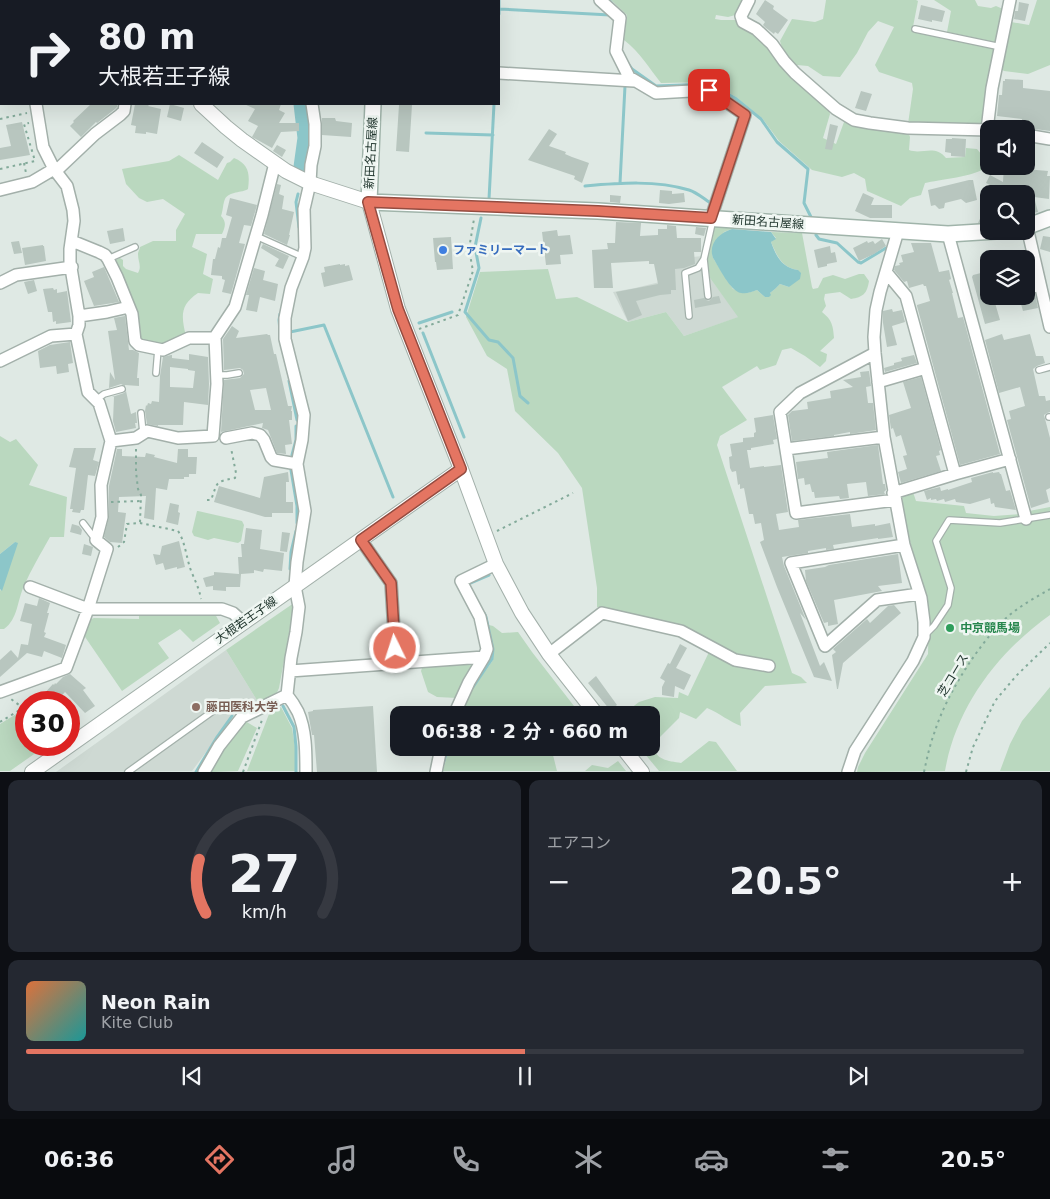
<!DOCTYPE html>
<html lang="ja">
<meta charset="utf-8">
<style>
:root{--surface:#171b24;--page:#242831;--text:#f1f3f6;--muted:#9ea1a6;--line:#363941;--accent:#e47562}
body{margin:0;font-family:"DejaVu Sans","Noto Sans JP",sans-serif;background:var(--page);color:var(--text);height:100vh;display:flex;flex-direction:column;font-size:19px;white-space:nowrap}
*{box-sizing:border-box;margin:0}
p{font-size:16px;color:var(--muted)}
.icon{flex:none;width:28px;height:28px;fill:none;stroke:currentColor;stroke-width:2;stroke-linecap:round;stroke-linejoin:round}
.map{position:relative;height:772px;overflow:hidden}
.panel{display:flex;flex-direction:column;gap:8px;padding:8px;background:#0d0f14;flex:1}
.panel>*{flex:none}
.hud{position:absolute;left:0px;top:0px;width:500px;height:105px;box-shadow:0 5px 20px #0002;background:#171b24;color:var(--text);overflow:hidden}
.controls{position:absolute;left:980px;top:120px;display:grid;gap:10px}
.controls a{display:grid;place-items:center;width:55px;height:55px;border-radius:10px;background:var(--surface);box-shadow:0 5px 20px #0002;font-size:25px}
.speed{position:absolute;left:15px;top:691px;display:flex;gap:10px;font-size:25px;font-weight:700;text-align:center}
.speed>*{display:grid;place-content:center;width:65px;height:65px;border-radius:50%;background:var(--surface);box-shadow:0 5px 20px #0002;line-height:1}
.speed .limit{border:8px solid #d22;background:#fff;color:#111}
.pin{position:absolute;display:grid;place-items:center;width:42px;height:42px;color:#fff;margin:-21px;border-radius:10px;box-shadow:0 2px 8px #0006}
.me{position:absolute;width:55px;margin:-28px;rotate:356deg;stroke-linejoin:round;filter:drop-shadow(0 0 4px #0008)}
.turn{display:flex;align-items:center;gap:18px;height:105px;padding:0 15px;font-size:22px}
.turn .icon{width:65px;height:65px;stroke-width:2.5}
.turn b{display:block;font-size:35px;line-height:42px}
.big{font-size:38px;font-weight:700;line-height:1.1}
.panel .widget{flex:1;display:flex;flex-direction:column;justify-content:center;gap:8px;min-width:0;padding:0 18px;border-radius:10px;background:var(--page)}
.panel .dial{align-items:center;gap:0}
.dial svg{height:130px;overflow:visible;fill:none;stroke:var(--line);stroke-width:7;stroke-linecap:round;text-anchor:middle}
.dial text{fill:var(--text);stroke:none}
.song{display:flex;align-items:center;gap:15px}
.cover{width:60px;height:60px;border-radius:8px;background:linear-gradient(135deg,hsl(20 70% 55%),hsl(180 70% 35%))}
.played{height:5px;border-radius:2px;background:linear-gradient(90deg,var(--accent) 50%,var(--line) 50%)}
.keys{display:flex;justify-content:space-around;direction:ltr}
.heat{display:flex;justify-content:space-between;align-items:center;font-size:28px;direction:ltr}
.panel .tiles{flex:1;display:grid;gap:8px;grid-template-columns:1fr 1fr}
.widget:last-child{grid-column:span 2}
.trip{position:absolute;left:390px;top:706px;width:270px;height:50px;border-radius:10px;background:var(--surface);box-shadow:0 5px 20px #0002;font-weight:700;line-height:50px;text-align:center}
.tab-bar{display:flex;height:80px;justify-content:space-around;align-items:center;background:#090b0e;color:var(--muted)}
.tab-bar .icon{width:35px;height:35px}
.tab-bar .current{color:var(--accent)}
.tab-bar b{font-size:22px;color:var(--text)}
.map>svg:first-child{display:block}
</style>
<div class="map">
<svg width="1050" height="772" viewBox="0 0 1050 772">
<rect width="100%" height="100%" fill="#dfe9e4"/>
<path fill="#ced9d3" d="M703,256L702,279L710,278L739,317L684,336L666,312L628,322L613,292L635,288L664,281L662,260Z
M226,650L258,702L235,713L192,771L56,772Z"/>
<path fill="#bad8bf" d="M611,0H746L739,14L728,17L716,15L715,19L721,20H736L753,30L827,105L830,114L823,138L836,144L844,122L847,121L908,132L910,137L909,150C922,155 935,144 946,158L965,157L966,148L977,149L986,160L985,168C976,176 938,180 925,183L921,195L910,198L901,206L867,191L865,179L854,173L842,177L812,170L779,141L762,118L736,97L710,82L661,83C649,68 640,52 624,40L627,15Z
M826,0H916L918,1L912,32L995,49L982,127L908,124L913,89L912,83L879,72L875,65L894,27L878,21L868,32L857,53L840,77L823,76L808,66L797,65L787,58L784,54L780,41L792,19L815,22L823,19Z
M934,0H975L978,6L991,8L996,6L1003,9L999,43L947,32L951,11Z
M1037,0H1050V65L1028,74L1004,71L1000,68L1008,24L1011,22L1029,25Z
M179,155L218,180L227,163L230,162L234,158C249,164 250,174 248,189C242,193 229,191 225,199C223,203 223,211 221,216C227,222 225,227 222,234H196L192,247L207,254L203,274L213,279L210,294L198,293C180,305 181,316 186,336L164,347L139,342L113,261L120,258L123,260V266L126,269L138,273C142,266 138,262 138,254C138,252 140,248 140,247L153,241H176V230L185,214L163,199L147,202L139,198L126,184L122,169L169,161Z
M715,225L732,227V229L724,232L712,254L713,258L733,289L747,293L757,290L765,297L775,289L780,284L789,287L798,270C782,268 777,256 771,242L776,238L771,232L802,233L812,287L813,289L818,288L823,278L833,275L845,279L859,274H864L869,281C867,294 863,297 851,299L840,292L825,294L824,299L826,306L822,312C832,320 833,325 834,338L820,351L827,354L826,361L820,367L805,356L791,348L782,350L776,365L760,370L757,366L722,387L747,420L720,436L717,445L792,673L801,677L807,683L765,686L740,713L741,726C730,722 719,713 707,708L696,719L680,712L679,718L654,743C653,760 668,761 681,763L709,741L716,742L737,771H659L640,748H651V715H622L639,702L655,697L678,698L679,692L688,696L709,652L734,666L745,664L738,657L641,617L597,607V588L582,488L558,453L515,411L507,369L487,356L466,317L480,272L548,269L556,299L577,297L628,322L666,312L684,336L738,317L710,278L707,259Z
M0,436L10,442L16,439L38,465L29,485L67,497L64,537H50C41,553 31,570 24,586C17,601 18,619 4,629H0V589L1,591L15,542L0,554Z
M913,492L916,501L964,506L966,513L994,516L1021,514L1029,511L1050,507V615C998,652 956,707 945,771L857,772L858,767L865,753L928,654L929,610L905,523L902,496Z
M197,511H198L242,521L244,525L241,541L238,543L214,538L208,540L194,536L192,532Z
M291,605H292V617L279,688C276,698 267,699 258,702L226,650Z
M139,614H215L220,623L193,642L180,629L158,643L169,658L122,691L83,634L88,620L94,618L139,619Z
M489,625L493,626L502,633L518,632L532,652L581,715H461L474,686L489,666L493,660L494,650Z
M473,662L474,666L457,698L437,697L428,692L421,671L423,665Z
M1050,687V771H1000L1010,744L1022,721Z
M69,705L80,721L69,729Z
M281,707L292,728L295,747V771H247L269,714Z
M26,708V745H47L10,771H0V724Z
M245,721L257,728L238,771L210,772L222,750Z
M449,748H557L553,755L557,771H443Z
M618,761L626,771H585L592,765L608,768Z"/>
<path fill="#8cc6c9" d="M732,229L771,232L776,239L771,242C776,256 782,268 798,270L801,273L800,279L789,287L780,284L775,289L770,293L771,295L769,297H765L757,290C751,292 747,294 741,293C730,291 719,267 713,258C708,244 719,233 732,229Z
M15,542L18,543L2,591L0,589V554Z"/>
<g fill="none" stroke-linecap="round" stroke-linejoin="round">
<path stroke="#8cc6c9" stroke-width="3" d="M609,0L615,7
M499,9L610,15
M499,14V0
M627,62L632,69L656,86L710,84L735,98L761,119L777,142L808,169L804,203L811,217
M426,133L493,135
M620,183L625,86
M585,186C620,183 656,180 689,190C696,192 703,198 709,202
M298,194L296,202L299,227
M489,199L494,104
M481,218L475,247L479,268L465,312L489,340L498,342L513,358L520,396L528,403
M816,235L819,239L837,243L858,262L861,263L886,248
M419,323L452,312
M280,332L279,320L280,314
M290,332L324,325L393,497
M423,333L464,437
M289,381L297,420
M292,455L296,440V426
M291,470L297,506V523
M290,569L291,552L296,531
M469,586L468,584L489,575
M473,687L492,659L493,649L486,617L484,613
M283,706L294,727L296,747V772
M443,764L448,748
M196,772L217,737L232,716"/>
<path stroke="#8cc6c9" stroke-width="19" d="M315,1V0
M303,104L307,138L303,167"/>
</g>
<path fill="#b8c6bf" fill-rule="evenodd" d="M765,0L774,6L773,9L788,20L778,34L775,32L774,34L766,28L763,25L765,22L756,14Z
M1019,2L1029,4L1025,21L1014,19L1015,11H1018Z
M921,5L945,11L942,22L932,20V22L918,19Z
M1005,79L1023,80V88L1050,91V131L1027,128L1021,129L1022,119L997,116L999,95H1002L1003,81H1005Z
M861,91L872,94L866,111L855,108Z
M91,104H117V107L115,109L97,123L96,122L81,137L70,126L74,122L73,121Z
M135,104H150L148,106L161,109L157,134L146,132V134L135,133L136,126L131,125Z
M170,104L184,108L181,121L167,117Z
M244,104H281L279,110L285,113L279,123H299V131L281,132L272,148L252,137L258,126L248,121L255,109Z
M399,105H412L409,152L396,151Z
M322,118H335L336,121L352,123L351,137L322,135Z
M22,122L30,155L0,160V148L11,146L6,125Z
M830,124L838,126L832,150L825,149Z
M549,129L557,134L549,146L566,152L565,154L572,157L589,163L582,183L574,179L575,176L528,160Z
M952,138L966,139L965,157L951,156V153L945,152L946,139H952Z
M202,142L224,157L217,168L194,153Z
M277,145L286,150L282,157L273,151Z
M1004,166H1025V169L1048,171L1047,176H1050L1049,199L1034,197L1038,212L1029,214L1026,204V194H1003L993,189L994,187L986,183L990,175L1003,182Z
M969,180H973L977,200L966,203L961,199L945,203L944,208L939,209L935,205L931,206L928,190Z
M277,184L281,185L279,194L284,196L282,209L294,212L289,235H290L287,245L264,234Z
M660,190L672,191V194L684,193L685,202L669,204L659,203Z
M863,193L874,198L871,205H892V218H870L855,211Z
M610,195L621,196L620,203L610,202Z
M230,198L257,205L251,226L244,225L239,243L245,244L231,294L222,292L225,280L222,279V276L211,275L213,259H215L218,247L220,248L222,238H226L232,217L226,215Z
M989,199V222L978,223Z
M616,222L641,223L640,236L658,235V229H667V225L676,226L677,238H701V252H694L695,264L684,268L675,269L676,290H671V294L660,295L636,301L642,315L628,321L616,292L658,284L654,264H649V261L611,263L613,288H594L592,250L608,249L607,243H615Z
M696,227L706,228L704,236L695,234Z
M123,228L125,241L110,244L107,231Z
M557,230L558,236L570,235L573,254L560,255L561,264L546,265L542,232Z
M1043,236L1050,237V252L1040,249Z
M451,237L453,269L437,270L436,262H435L433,238Z
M882,239L886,246L874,254L859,261L853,248L867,241L868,243L873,241L875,244Z
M19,241L22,253L14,254L11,242Z
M911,243H931L939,272L949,270L951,279L949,280L953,293H952L958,318L963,317L1000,454L960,465L917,306V305L930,301L926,286H924L923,284L909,288L907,281L904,282L894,270L895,266L900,265L899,263L903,262L901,255L914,252Z
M263,244L289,256L283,269L275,266L279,259L261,248Z
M43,245V246H44L46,261L25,265L22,248Z
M830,246L831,253L835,252L837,262L827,264V266L818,268L814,250Z
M1026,257L1033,285L1026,286Z
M340,264V265L345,264V266L349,265L353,280L324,287L321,273L325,272L324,267Z
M104,267L119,302L94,306L84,281L94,277L92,272Z
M254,268L265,271L263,280L278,284L275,301L260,297L257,312L246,310L249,295H246Z
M985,272V273L987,272L989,278V296H993L1000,320L985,324L972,277L973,275Z
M34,280L37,291L28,294L24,282Z
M53,288L54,290L57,289V293L67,291L71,322L56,324V321L53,322L52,312H48L43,289Z
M1035,294L1038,308L1023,311L1019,297Z
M719,296L721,303L695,308L694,300L704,298L706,300L709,301L713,297Z
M892,309L893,312L902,310L905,322L892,326L897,345L887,347L883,323V311Z
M125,316L129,350H133L139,353L137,378H139V386L125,385V386L121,384L109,388L110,372L115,380L108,331L117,330L114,318Z
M232,326L239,331L236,338L267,334L268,335H270L274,354H276L288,406H292L291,411H292V420H289L292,444L285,445L286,454L277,453L268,430L262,428L263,423L221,432L224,380L240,378L244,374L243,370L240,368L224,370L223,339ZM266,388L271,410H255L250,390Z
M1002,334L1004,340L1030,334L1036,356H1043L1045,363L1037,366L1033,369L1039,396H1045L1046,401L1050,400V412L1047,413L1044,415L1050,438V488L1046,490L1049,502L1031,508L1007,420L1011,419L1009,411L1025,406L1020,387L999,393L985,340Z
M70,342L73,363L68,364L69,372L57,374L56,366L40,368L38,351L50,345Z
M189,354L208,357L209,384L208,405L184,402L183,425H158V426L147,424L145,411L146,405L147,406L148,403L151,404L152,401L159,402L160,376L163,357L171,355H172V358L189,360ZM170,367L188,369V370L195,371L193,388L170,387Z
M914,355L917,363L885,372L884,368L894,365V363L902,361L901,358Z
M869,371L871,386L866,387L868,403H873L876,430L850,434V432L834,435V436L792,441L788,415L792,411L808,409L807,402L831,398L830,391L853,387L843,380L861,377L860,372Z
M921,377L941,450L939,451L940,455L936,456L941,471L901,483L898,472L907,469L903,456L907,455L901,435L896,437L893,428L891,429L889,415L911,408L903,382Z
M126,391L131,414L136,412L137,423H135L136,428L116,432L113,421L114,397H112L124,393Z
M773,415L777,439L773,440L774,444L751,448V450H747L750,468L764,466V467L781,465L788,512L776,514L779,530L799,527L798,520L850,514L852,527L875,524V526L890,523L893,537L878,539V538L833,545L834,549L826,550V548L808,551V553L782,557L784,566L806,620L800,613L820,666L824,662L832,681L814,677L777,587L760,542L764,540L761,523L755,524L753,514H749L744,488L740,489V484L738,485L736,471L732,472L730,468L729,457L732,456L730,444L743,442V438L754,437V433L756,432L754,418Z
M878,445L883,484H885L886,490L884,492L885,494L868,496L866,482L847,484L849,498L840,499L839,496L815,498L814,492H812L810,484L805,485L804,478L798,479L796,462L828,458L827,452Z
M74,448H96L93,460L99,462L95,476L88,475L84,510H81L80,513L72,512L73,509H70L76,468L69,467Z
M117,449H122V456L145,457L146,453L155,455L154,457L177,463L178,449H188V457H197L196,474H189V477H184V479H169L167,490L156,488L154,520L144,518L146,496L119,497L118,512L126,513L122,543L110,542L104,537L109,517V486Z
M288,472L289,482H286V502H293V513H272V517H265L214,502L219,486L260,498L264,477Z
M993,472V473L999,472L1000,474H1001L1006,491L1010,490L1016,510L995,507L994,503L991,504L990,498L970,504L956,502L955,499L945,502L944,499L937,501L936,499L931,500V498L927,500L924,491L940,487L941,491L948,489V490L972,482L971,478Z
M170,503L179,505L178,512L180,513L178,525L166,522Z
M72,524L79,526L82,530L81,535L70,532Z
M246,528L262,530L260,549L284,553L282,571L264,569L263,572L254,570V573L241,574L240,587H226V591L213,590V586L206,587L203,578L214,575V572L239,574L238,557H242L241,544H244Z
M282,532L290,533L287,552L280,551Z
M179,541L185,567L177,569V567L165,570L163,563L156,565L153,554L160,555L162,546Z
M84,544L93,547L91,556L82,554Z
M898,554L902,583L878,586L882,591L834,600L838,624L828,626V622L824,623L806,581L805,570L825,567L829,565Z
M39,598L50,603L47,613H49L44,632L46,633L44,637L66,645L62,658L44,651L42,657L27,653L0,677V660L11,650L18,658L21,644L28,645L32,624L20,621L25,603L37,606Z
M894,605L901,613L843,663L838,689H837L832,655L836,652L833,649L867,619L870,623L888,606Z
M680,644L687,648L676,668L691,675L684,690L675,686L674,697L662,695V687L665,681L660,678L668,663L670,664Z
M70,674L86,688L83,690L95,706L85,713L65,692L56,702H52L43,695L53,684L54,685L55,683L56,684L63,677Z
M596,676L617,705L610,710L588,683Z
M373,706L377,772H317L314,735H312L308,712L313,711V710Z"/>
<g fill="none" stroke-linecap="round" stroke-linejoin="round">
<g stroke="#a3b0aa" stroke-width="8">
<path id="service" d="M9,1L12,0
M0,5H1
M915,29L1001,47
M256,236L303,257
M108,259L135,247
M1026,291L1041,288
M708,296L704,259L713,219
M689,316L685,273L698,268L704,259
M1039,370L1050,367
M156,373L158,349
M217,375H227L239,373
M96,400L104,394L122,389
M141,413L143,433
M1049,417H1050
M83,523L96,540
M925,635L934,626L948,605L951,588L936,541L949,520L1000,523L1050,515
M128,772L220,706H249L257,708"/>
</g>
<g stroke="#a3b0aa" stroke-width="14">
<path id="minor" d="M600,0L620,18L616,51L629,77L656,93L709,90L745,115L711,218
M749,0L741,16L743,22L756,29L772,44L784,61L795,73L836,109L854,120L870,123L908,128L989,130
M247,1L249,0
M499,73L634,81
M987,130L992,88L1010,0
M1026,135L1050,139
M56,171L95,134L120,115L124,111L125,104
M0,190L32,182L54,169
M1027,227L1050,327
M948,234L1026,519
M72,241L99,252L105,255L108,259L117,277L132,314L135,341L139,345L163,350L189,338H215
M886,272L906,296L955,474
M0,283L16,275L72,267
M79,316L107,312L129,307
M875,353L800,393L780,412L796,513L895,500
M0,361L51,336L76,334L79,325V316L70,262V249L74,221L73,210L67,186L54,169L43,147L36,104
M878,382L926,368
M226,438L252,433L260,435L264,440L271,457L274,460L297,464
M111,441L136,438L147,431L178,438L213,436L217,384L215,337L235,307L262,215L275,163
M786,449L884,437
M893,493L955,474L1010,459
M361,540L391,583L396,664
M904,545L791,563L825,646L877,600L919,594
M30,587L88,609H222L233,613L243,622
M549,654L602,613L681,631L735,660L769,666
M290,671L484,657
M0,692L66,668L88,609L107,549L96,540L102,517L101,485L111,441L99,403L88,392L76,334
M454,715L469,682L484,657L487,649L480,617L461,581L496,564
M204,772L219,746L242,717L287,695
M306,772C306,752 306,730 298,712C295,706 291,700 287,695L291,658L296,632L299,607L295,586L297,562L305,511L297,464L302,440L304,415L285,339V318L291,288L303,257L305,248L304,209L310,183L311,165L315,146V124L312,104
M436,772L441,748
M848,772L855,751L913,661L924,637V622L921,598L904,545L884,437L875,353L874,337L876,310L880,292L898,231"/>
</g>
<g stroke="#a3b0aa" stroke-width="16">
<path id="tertiary" d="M103,0L104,1
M70,1L73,0
M0,37H1
M201,104L226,127L242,140L286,171L310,183L369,202L398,309L461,469L496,564L522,613L549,654L597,715
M623,748L642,772
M32,772L461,469"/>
</g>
<g stroke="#a0b4aa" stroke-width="18">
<path id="secondary" d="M378,1V0
M373,104L369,202L598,211L948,234L996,231
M1026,227L1050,218"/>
</g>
<path stroke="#83aa9a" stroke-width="2" stroke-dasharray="2.5 4" stroke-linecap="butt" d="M25,1L27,0
M0,119L27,113
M24,163L26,173
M0,169L35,161L24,124L29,123
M419,329L458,315L473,271L469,249L474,219
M136,449V472L138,489L141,495L140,523
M207,500H211C218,482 214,482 235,478L236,473L231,448
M111,502L141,501
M497,531L573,493
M118,547L124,542L127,524L140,523L178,531C186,543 186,559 192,573C196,583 199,588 201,599
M0,722L23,708L11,699
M243,772L262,720
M924,772C927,758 930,744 935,731C946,696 975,650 1000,624C1014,609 1033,599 1050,589
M966,772L973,747L995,701L1016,676L1050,643"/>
<use href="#service" stroke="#fff" stroke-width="5.5"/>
<use href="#minor" stroke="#fff" stroke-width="11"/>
<use href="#tertiary" stroke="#fff" stroke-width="14"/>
<use href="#secondary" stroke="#fff" stroke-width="15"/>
</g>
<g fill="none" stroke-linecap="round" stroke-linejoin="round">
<g stroke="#944c40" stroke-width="12">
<path id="route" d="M395,648L391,583L361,540L461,469L398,309L368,202L598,211L711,218L745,115L709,90"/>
</g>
<use href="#route" stroke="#e47562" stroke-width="9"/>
</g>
<circle fill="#3f7fe0" stroke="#eff6f2" stroke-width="2" cx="443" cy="250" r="5"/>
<circle fill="#2e9e5b" stroke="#eff6f2" stroke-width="2" cx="950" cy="628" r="5"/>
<circle fill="#8d6e63" stroke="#eff6f2" stroke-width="2" cx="196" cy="707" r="5"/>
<g text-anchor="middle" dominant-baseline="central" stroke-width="5" stroke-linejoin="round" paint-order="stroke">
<g font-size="12" fill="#22372f" stroke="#eff6f2">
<text transform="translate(371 153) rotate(-87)">新田名古屋線</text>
<text transform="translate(768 222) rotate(4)">新田名古屋線</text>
<text transform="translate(246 620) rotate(-35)">大根若王子線</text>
<text transform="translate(953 675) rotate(-59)">芝コース</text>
</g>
<g font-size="12" font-weight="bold" fill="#366cbe" stroke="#eff6f2" text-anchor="start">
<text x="453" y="250">ファミリーマート</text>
</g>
<g font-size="12" font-weight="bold" fill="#27864d" stroke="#eff6f2" text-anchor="start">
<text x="960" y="628">中京競馬場</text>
</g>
<g font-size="12" font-weight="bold" fill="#785e54" stroke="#eff6f2" text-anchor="start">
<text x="206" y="707">藤田医科大学</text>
</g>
</g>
</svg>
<div class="controls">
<a><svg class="icon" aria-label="sound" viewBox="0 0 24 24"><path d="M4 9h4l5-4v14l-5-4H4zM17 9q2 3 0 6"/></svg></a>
<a><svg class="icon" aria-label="search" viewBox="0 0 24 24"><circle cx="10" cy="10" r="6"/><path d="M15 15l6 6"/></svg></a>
<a><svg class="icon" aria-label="layers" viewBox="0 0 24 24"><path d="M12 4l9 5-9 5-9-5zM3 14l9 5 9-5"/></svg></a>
</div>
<div class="speed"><div class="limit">30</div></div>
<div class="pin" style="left:709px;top:90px;background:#d93025"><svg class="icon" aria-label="arrive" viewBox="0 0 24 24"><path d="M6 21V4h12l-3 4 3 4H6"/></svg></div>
<svg class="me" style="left:395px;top:648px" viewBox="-20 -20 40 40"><circle r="17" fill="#e47562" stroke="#fff" stroke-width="3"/><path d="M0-11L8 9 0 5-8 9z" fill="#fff"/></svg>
<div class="trip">06:38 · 2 分 · 660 m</div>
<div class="hud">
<div class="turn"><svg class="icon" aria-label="right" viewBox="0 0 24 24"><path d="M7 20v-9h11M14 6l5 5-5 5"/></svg><div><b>80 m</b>大根若王子線</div></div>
</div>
</div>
<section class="panel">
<div class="tiles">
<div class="widget dial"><svg viewBox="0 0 100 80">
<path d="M14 69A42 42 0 1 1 86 69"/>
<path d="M14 69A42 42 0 0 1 10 36" stroke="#e47562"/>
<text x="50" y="56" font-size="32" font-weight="700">27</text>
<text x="50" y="72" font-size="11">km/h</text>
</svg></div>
<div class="widget"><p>エアコン</p>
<div class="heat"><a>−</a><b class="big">20.5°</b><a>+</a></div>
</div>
<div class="widget">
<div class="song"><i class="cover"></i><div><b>Neon Rain</b><p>Kite Club</p></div></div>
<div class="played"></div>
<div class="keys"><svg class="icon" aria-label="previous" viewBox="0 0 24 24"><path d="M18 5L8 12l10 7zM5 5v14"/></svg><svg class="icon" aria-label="pause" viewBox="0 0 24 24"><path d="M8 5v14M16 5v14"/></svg><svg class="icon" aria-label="next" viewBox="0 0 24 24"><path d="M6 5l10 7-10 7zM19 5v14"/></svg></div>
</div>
</div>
</section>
<nav class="tab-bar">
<b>06:36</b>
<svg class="icon current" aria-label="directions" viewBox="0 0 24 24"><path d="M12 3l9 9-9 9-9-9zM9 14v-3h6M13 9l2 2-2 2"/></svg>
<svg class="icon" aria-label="music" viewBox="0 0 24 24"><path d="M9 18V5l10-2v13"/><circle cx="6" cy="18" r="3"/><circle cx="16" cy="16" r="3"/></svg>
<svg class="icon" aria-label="phone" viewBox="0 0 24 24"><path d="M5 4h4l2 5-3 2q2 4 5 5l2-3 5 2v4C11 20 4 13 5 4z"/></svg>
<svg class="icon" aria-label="climate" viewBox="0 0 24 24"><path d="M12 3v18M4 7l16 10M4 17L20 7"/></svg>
<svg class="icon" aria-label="car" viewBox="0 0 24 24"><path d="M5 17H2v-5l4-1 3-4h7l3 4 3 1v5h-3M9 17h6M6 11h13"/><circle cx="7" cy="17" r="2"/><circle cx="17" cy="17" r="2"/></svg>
<svg class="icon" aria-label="filters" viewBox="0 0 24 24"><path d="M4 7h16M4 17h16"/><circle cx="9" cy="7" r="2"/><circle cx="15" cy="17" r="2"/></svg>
<b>20.5°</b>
</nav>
